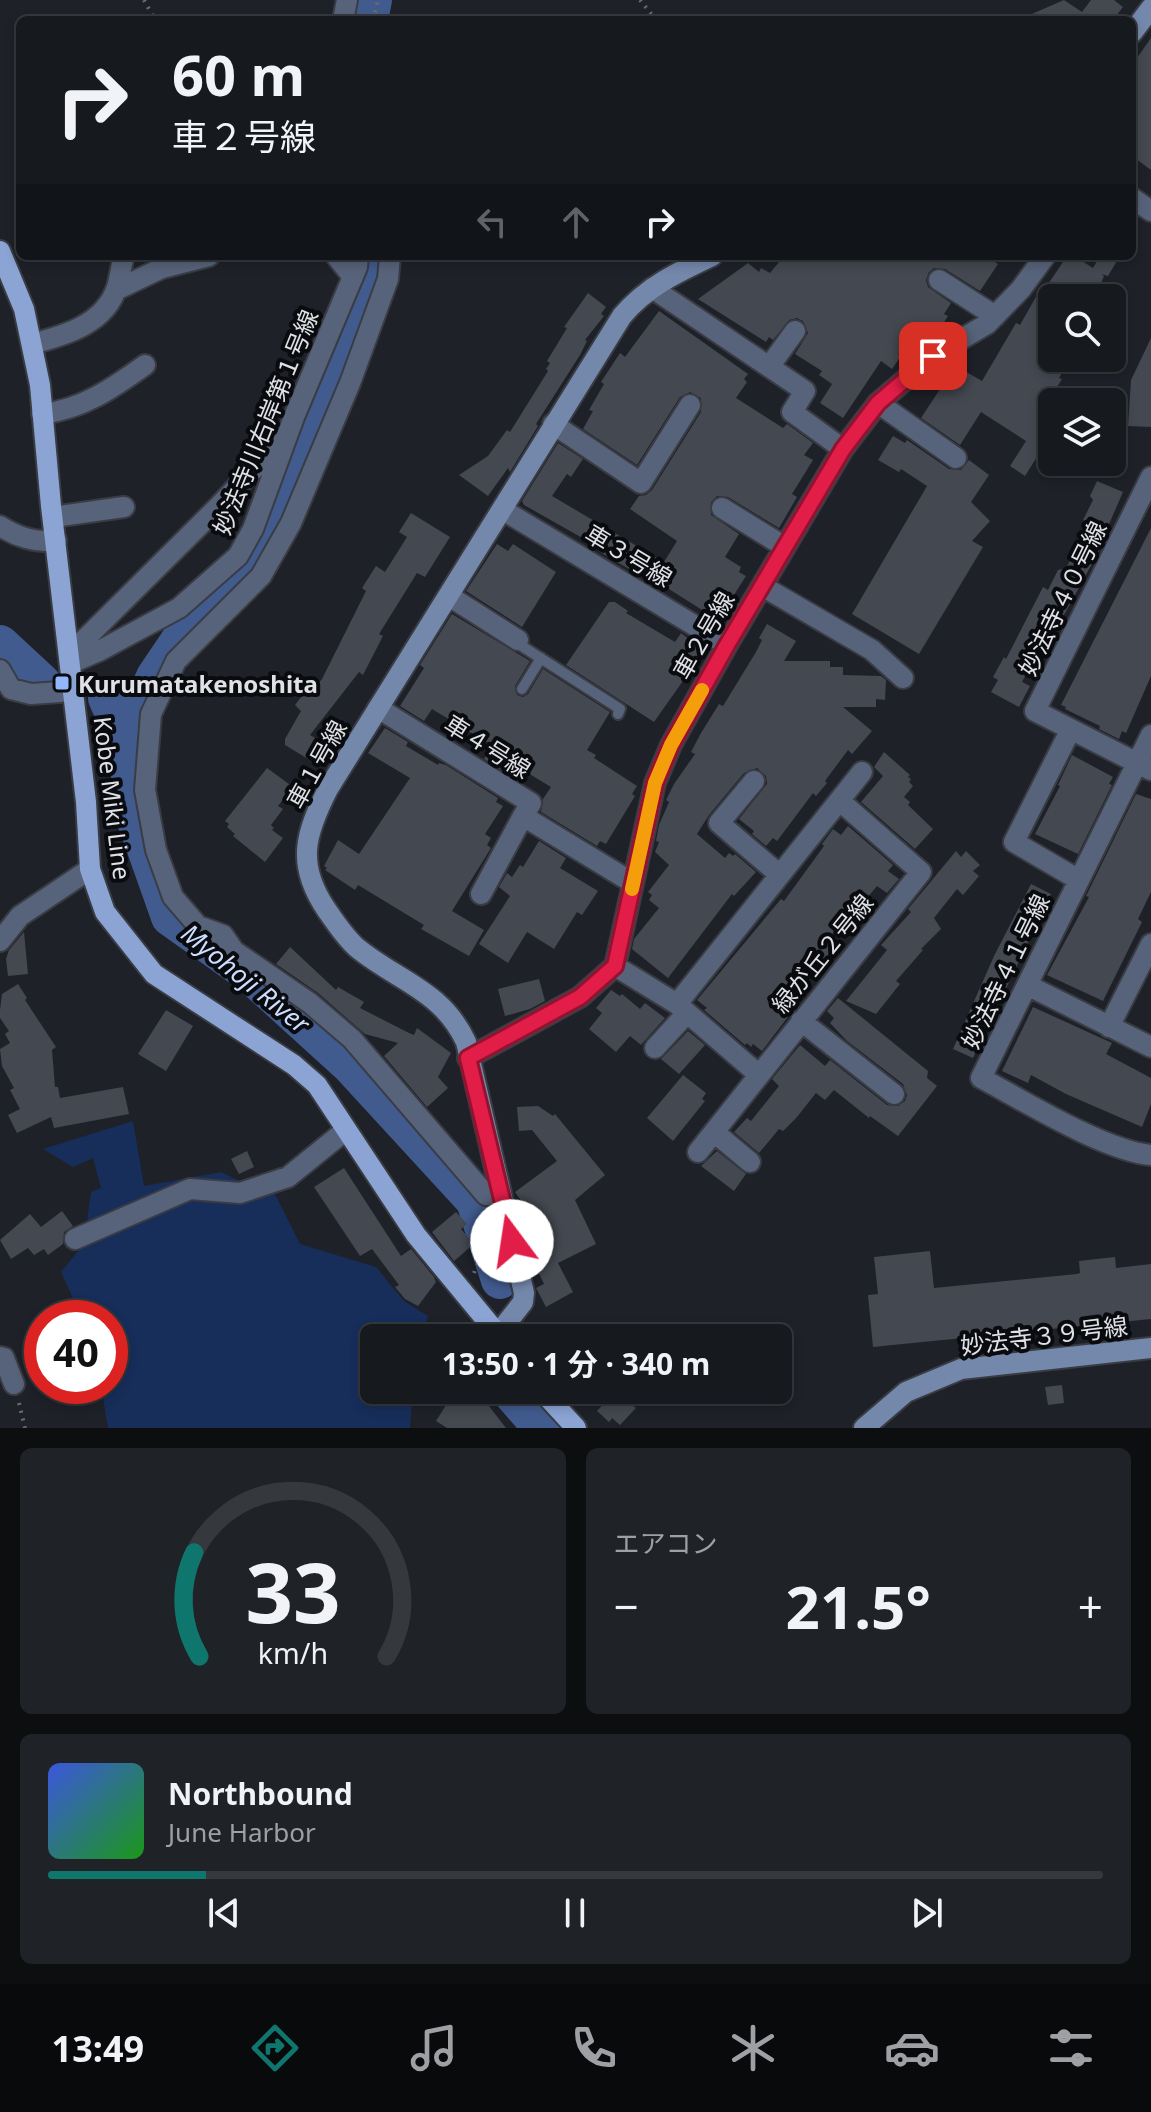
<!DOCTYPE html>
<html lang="ja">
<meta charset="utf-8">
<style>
:root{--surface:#16191e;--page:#1f2227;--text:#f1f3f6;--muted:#9ea0a4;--line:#35383c;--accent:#0f766e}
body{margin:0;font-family:"Noto Sans","Noto Sans JP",sans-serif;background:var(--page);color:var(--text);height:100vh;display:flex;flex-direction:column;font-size:30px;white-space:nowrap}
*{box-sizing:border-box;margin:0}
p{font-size:26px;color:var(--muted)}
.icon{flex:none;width:44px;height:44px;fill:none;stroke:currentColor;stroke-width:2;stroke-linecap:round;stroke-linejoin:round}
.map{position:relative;height:1428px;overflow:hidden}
.panel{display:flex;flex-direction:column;gap:20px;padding:20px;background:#0c0e10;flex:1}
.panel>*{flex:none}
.hud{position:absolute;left:16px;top:16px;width:1120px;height:244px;border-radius:12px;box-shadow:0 4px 12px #0003,0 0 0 2px var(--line);background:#16191e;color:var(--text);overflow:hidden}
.tools{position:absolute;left:1038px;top:284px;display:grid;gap:16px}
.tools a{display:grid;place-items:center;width:88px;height:88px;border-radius:12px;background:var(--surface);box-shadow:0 4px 12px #0003,0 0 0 2px var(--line);font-size:40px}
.speed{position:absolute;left:24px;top:1300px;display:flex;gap:16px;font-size:40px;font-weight:700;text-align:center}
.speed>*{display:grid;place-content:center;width:104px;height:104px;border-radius:50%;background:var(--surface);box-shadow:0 4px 12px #0003,0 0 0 2px var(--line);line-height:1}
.speed .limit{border:12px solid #d22;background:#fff;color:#111}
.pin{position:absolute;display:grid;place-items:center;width:68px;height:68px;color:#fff;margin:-34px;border-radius:16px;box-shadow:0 4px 12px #0006}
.me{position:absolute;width:88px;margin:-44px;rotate:346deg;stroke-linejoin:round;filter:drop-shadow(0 0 6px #0008)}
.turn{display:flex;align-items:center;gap:28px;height:168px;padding:0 24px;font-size:36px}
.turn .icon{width:104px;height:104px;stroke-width:2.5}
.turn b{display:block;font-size:56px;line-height:68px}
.lanes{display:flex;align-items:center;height:76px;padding:0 24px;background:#0003;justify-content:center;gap:40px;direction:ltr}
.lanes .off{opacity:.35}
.big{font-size:60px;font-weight:700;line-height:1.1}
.panel .widget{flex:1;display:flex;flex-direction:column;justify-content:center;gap:12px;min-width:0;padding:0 28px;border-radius:12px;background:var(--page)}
.panel .dial{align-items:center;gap:0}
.dial svg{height:208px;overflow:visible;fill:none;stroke:var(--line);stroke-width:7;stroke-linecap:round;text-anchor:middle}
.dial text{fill:var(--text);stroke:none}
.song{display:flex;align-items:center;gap:24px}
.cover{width:96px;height:96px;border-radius:12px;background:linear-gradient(135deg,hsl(230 70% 55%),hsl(120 70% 35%))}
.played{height:8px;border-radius:4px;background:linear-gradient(90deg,var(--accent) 15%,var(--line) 15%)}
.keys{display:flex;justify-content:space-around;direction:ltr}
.heat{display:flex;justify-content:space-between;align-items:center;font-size:44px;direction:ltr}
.panel .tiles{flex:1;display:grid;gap:20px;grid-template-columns:1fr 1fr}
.widget:last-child{grid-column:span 2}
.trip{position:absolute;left:360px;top:1324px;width:432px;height:80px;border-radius:12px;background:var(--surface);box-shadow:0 4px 12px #0003,0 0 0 2px var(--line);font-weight:700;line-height:80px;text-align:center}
.tab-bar{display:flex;height:128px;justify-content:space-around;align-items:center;background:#090a0c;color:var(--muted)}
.tab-bar .icon{width:56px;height:56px}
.tab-bar .current{color:var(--accent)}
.tab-bar b{font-size:36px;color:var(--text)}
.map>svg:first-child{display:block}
</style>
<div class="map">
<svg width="1151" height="1428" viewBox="0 0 1151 1428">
<rect width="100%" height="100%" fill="#1e2128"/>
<path fill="#172d5a" d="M133,1121L144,1186L221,1172L244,1183L266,1176L300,1244L376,1267L404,1301L428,1316L422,1338H374V1390H413L410,1428H108L101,1386H110V1318H82L61,1272L84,1244L91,1192L101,1188L93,1158L73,1167L43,1149Z"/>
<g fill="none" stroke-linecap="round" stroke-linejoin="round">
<path stroke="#415b8e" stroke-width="38" d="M369,20L373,0
M379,256V261L361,317L281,512L255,565L182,637L155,677L126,741L128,759L136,821L170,917L250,974L350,1065L475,1201L500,1280
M0,644L42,683
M107,698L126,741
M509,1390L542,1428"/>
</g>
<path fill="#444850" d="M1064,0L1082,12L1091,0H1114L1123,7L1113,20H1018Z
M1151,38V170L1132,156V65Z
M784,256H985L998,264L980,291L945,269L934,268L929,272L926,280L928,287L951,303L944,314L948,316L933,340L917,329L898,354L901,356L892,369L881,361L843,418L820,403L832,384L819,375L822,371L795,354L808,333L803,321L797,318L789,320L773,340L769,337L766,342L698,299L748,263L759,272L761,268L770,273Z
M1067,256H1074L1093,268L1100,256H1120L1108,276L1101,274L1104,276L1095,298H1052V358L1067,364L1059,378L1062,379L1044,409L1052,414V442L1046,451L1042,449L1025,476L1010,466L1026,441L981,412L960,445L921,418L942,386L930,378L949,362L982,381L1016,323L1020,325L1037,295L1040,296Z
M588,293L606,307L601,314L604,316L585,340L587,341L580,355L536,424L538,426L510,472L508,468L488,496L459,475L488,456L507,430L510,432L548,371L546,369L550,363L547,361L567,328L564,327Z
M659,311L748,374L744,379L747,382L736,398L783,428L787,424L813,443L804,455L813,460L792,494L797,497L779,528L728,497L717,496L711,502V515L739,534L725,557L741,567L739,572L746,576L718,620L634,567L631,570L608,557L585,542L586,540L524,505L522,501L558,443L583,459L571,477L567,474L552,496L664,562L677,541L630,509L639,496L646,495L652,490L701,412V398L690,392L680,397L637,465L583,429L593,411L589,410L604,384L601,382L620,353L625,357Z
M1151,338V427L1128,426L1131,380Z
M893,436L905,443L907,440L949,469L961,470L969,460L989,475L971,502L990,521L972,541L983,547L919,654L852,614L927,486L901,469L899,472L878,460Z
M1097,481L1123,492L1106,531L1109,533L1105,540L1058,626L1052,623L1028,670L1022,682L1030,686L1019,707L991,692L998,680L993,677L1004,657L1006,659L1043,587L1048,590L1058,570L1066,568L1083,536L1080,534L1086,522L1083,520L1093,500L1090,496Z
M411,513L450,537L425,577L417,573L379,634L383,636L363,675L359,672L310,735L320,741L308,759L285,745V739L301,711L295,705L305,692L309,695L322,679L366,591L362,588L376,566L385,572L407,537L399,532Z
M1151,528V676L1126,733L1122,731L1119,739L1099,729L1100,726L1065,709L1066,707L1061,705Z
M497,544L508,551L513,544L556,572L522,627L466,591Z
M609,602H615L628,611L626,613L675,642L681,633L704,651L654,722L566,665Z
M452,614L530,661L515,686L517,695L523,697L528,694L543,669L610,712L587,750L596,755L594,758L637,786L632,794L635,796L606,844L600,841L597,846L541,812L543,799L551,787L508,761L502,770L484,759L490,750L485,747L488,743L432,709L424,721L400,706L424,668L420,665Z
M767,624L796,641L784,661H830V667H843V675L881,676L886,680L885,700L876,699V707H843L872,731L852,754L848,750L825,781L827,783L816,796L813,793L777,841L773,838L766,846L752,834L754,831L739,819L767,784L766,776L757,768L744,773L709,815L697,834L725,858L729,853L733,856L735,854L756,872L734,896L732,894L668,978L632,949L634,939L659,908L649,900L652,895L648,892L669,865L655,852L659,842L656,841L659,825L669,802L666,800L674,784L695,754L691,752L701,733L719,704L723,706L756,652L762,640L759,638Z
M385,728L408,742L406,746L438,765L439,763L446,765L498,798L496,802L503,806L485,834L491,838L487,845L491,848L452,911L484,930L469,956L421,929L424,925L358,885L355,890L325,870L327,868L324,866L338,840L359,854L410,778L368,753Z
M884,752L910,775L908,777L911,779L909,782L913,786L904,797L910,802L908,805L933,829L915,849L861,802L883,776L874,767Z
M1072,755L1113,777L1109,784L1112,785L1078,854L1035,834L1060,786L1058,785Z
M267,768L289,784L285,790L289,792L278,806L283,809L271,825L274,828L272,830L283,838L265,862L233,836L235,834L227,827L229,824L225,821Z
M1136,794L1151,799V892L1138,919L1142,922L1103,1001L1047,975L1089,897L1086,896Z
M848,826L893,865L888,871L899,879L887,893L877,886L848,921L834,940L832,945L835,948L799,993L803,997L762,1051L753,1044L751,1047L747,1043L745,1045L704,1010L707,1008L697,1000L781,899L784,901L824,846L822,844L833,829L841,835Z
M539,841L566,858L560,868L598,891L582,915L577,912L554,949L527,932L508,963L479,944L510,896L499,887L507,873L512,877L520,865L523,867Z
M956,851L961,857L966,851L980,865L973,871L979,876L963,895L957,889L934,918L941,929L921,949L923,950L896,981L900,984L876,1014L846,1001L887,950L881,945L911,912L908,909Z
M1031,884L1051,894L973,1058L953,1049L994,956Z
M24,932L28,974L8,976L6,959L9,950Z
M290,947L336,990L338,987L364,1002L360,1008L409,1033L414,1035L417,1028L451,1053L438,1077L448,1088L427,1107L384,1056L398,1043L365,1034L318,993L276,964Z
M539,979L545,1001L530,1009L505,1016L498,989Z
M18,984L27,998L25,1000L56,1047L52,1050L55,1087H58L60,1098L123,1087L129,1114L54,1128L51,1117L17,1133L8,1115L20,1109L10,1090L14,1088L2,1066L0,1049L10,1043L5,1034L9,1031L0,1018V1010L2,994Z
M611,990L620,996L622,994L640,1009L645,1003L665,1018L641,1045L630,1036L616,1052L589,1029L602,1013L596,1008Z
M838,998L928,1071L927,1078L937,1086L898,1136L870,1116L869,1118L834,1090L825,1100L816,1093L797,1117L783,1131L779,1129L759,1153L734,1132L747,1118L751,1121L779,1086L772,1079L800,1045L825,1066L830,1060L887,1105L898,1106L905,1101L907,1095L903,1084L847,1041L830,1023L834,1018L827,1011Z
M1033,1007L1112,1043L1106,1054L1151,1078V1104L1142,1127L1066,1094L1031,1075L1028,1083L1002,1071Z
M166,1010L193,1026L166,1071L138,1054Z
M688,1031L705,1045L679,1074L661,1059Z
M683,1075L706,1093L702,1099L705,1101L673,1141L647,1118Z
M538,1106L553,1116L555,1114L605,1175L575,1200L596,1244L558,1263L573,1292L546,1307L536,1288L544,1284L533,1261L537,1259L531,1246L547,1238L515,1192L557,1161L532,1130L519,1131L517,1107Z
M247,1151L254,1167L239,1174L231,1159Z
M717,1151L746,1174L734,1191L701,1166Z
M344,1168L401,1256L411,1249L434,1277L436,1282L418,1306L405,1299L395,1287L399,1285L372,1249L360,1256L314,1187Z
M62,1211L73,1226L64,1232L63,1244L48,1255L44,1249L34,1255L28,1248L11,1259L0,1240L30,1214L41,1227Z
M456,1212L467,1224L461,1229L474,1244L454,1261L432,1232Z
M930,1251L934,1288L1077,1274L1080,1273L1079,1261L1115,1257L1116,1268L1151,1264V1319L873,1347L868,1295L878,1294L874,1257Z
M1062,1385L1064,1403L1048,1405L1045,1387Z
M616,1390L636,1408L620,1425L612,1418L609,1422L597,1411Z
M455,1391L472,1402L478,1392L506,1428H447L436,1421Z"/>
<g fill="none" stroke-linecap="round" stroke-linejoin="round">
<g stroke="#393c43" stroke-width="14">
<path id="lane" d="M518,640L520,645L620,709L618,714
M522,689L541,658"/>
</g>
<g stroke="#393c43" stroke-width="24">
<path id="street" d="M343,20L347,0
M1132,198L1151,211
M336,256L353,277
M390,256L388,279L350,383L291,523L261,576L176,661L151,714L145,790L156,850L173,897L198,926L223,935L234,951L310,1003L352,1039L486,1195L500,1194
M939,280L995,316
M652,288L805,391L792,412L843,449
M116,290L162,268L209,256
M32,344C66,335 105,324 117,287C120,277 121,266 124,256
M769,367L795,331
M878,403L956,458
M42,414C83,409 113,388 145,365
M553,424L641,483L690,405
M1151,477L1035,711L1151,770
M722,508L785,547
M503,510L727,645
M53,517L124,507
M0,526C15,536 37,544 56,540
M762,586L872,650L903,678
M449,596L518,640
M70,650L84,640L218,507L282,439
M71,663L101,650L179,608L238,556L253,529L294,417L357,267L358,256
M0,670L11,689L31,694L74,691
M378,708L531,803L523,816L633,883
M1070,731L1014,842L1079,880
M1151,735L981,1078C1024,1101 1105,1151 1151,1155
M754,781L719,823L780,875
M481,894L523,816
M0,941L20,916L90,869
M615,966L677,1004L758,1074
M1027,985L1151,1047
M677,1004L862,772
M801,1021L894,1094
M1109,1027L1151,944
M655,1048L687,1013
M468,1058L580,997L615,966L655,783L671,745L727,645L843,449L878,403L933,356L987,324L1021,289L1045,256
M714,1132L750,1162
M698,1152L921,872L840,801
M75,1239L190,1189L240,1193L288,1177L346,1130
M0,1357L4,1358L14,1384"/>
</g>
<g stroke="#393c43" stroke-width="24">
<path id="secondary" d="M1132,33L1151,8
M498,1334L523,1302L524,1293L466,1042C442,990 397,981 356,947C344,936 335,922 326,909C296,864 305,834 328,789L622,316C646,287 678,272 712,256
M864,1428L906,1392L961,1369L1151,1348"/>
</g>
<g stroke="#393c43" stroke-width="24">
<path id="primary" d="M0,251L24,309L40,385L51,506L86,802L90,869L105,912L154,974L294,1065L317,1085L416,1235L501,1338
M541,1390L576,1428"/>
</g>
<path stroke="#686b71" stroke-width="4" stroke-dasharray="2 6" stroke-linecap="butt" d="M144,0L155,20
M640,0L656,20
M373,20L378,0
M430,256H438
M474,1273L489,1234
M19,1403L25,1428"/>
<use href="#lane" stroke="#57637a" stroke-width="10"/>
<use href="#street" stroke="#57637a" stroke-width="20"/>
<use href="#secondary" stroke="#7488ac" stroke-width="20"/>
<use href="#primary" stroke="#8ba4d4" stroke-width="20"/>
</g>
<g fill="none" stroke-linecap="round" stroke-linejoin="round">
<g stroke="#92132f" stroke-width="20">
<path id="route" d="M512,1241L468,1058L580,997L615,966L655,783L671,745L727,645L843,449L878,403L933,356"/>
</g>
<use href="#route" stroke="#e11d48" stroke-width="14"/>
<path stroke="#f59e0b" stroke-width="14" d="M632,889L655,783L671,745L702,690"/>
</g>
<rect fill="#93b7fd" stroke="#090b0e" stroke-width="3" x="54" y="675" width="16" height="16" rx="4"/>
<g text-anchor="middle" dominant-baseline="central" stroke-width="8" stroke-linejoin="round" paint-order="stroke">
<g font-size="24" fill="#dfe1e6" stroke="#090b0e">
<text transform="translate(265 422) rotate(-68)">妙法寺川右岸第１号線</text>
<text transform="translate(629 555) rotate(31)">車３号線</text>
<text transform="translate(1062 598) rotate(-64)">妙法寺４０号線</text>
<text transform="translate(703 635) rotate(-60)">車２号線</text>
<text transform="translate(488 746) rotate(32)">車４号線</text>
<text transform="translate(316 764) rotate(-61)">車１号線</text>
<text transform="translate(113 798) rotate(83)">Kobe Miki Line</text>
<text transform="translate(822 953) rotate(-51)">緑が丘２号線</text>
<text transform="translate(1005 971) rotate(-64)">妙法寺４１号線</text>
<text transform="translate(1044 1335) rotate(-7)">妙法寺３９号線</text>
</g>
<g font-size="24" font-weight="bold" fill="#dfe1e6" stroke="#090b0e" text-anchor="start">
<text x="78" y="683">Kurumatakenoshita</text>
</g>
<g font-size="26" font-style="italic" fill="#ccddfd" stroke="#090b0e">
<text transform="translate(246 978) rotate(39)">Myohoji River</text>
</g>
</g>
</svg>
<div class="tools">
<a><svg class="icon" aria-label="search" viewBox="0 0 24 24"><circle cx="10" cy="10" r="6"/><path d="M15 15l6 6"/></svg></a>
<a><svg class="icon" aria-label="layers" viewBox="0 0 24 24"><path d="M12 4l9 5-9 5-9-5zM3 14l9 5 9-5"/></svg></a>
</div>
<div class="speed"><div class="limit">40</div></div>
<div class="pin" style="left:933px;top:356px;background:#d93025"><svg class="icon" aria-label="arrive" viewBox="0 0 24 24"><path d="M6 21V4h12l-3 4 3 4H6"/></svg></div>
<svg class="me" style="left:512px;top:1241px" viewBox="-20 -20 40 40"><circle r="19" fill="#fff"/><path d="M0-13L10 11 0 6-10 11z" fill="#e11d48"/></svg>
<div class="trip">13:50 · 1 分 · 340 m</div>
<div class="hud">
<div class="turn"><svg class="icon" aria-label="right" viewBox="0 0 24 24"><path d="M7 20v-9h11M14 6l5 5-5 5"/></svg><div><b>60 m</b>車２号線</div></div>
<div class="lanes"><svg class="icon off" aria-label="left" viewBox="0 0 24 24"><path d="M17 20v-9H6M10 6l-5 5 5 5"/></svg><svg class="icon off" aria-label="ahead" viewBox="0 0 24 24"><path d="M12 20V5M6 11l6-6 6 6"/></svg><svg class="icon" aria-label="right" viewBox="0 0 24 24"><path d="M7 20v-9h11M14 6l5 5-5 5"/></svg></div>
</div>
</div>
<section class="panel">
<div class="tiles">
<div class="widget dial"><svg viewBox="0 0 100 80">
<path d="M14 69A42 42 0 1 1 86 69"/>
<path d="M14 69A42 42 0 0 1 12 29" stroke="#0f766e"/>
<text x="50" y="56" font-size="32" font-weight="700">33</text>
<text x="50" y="72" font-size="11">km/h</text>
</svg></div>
<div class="widget"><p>エアコン</p>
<div class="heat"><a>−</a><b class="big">21.5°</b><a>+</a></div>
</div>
<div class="widget">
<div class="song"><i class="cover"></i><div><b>Northbound</b><p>June Harbor</p></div></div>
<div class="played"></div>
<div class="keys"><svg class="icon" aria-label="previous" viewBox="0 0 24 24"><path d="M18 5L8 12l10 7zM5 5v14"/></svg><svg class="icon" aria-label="pause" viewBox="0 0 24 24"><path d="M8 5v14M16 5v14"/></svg><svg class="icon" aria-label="next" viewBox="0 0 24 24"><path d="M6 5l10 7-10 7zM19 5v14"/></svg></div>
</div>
</div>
</section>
<nav class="tab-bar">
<b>13:49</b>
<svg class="icon current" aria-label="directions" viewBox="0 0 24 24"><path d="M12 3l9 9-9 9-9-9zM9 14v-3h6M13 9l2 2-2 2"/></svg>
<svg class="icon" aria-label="music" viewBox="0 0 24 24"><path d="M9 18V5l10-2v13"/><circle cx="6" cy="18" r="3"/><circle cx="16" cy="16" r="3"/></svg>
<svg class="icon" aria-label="phone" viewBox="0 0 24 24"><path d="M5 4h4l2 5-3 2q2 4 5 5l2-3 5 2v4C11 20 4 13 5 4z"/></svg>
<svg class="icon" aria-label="climate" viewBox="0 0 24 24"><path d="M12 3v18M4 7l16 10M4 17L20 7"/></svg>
<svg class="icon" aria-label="car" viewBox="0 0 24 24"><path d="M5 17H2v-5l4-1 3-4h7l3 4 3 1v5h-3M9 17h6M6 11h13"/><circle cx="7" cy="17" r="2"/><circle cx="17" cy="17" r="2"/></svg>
<svg class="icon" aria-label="filters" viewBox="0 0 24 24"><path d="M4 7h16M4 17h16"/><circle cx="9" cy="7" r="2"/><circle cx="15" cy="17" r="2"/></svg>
</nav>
